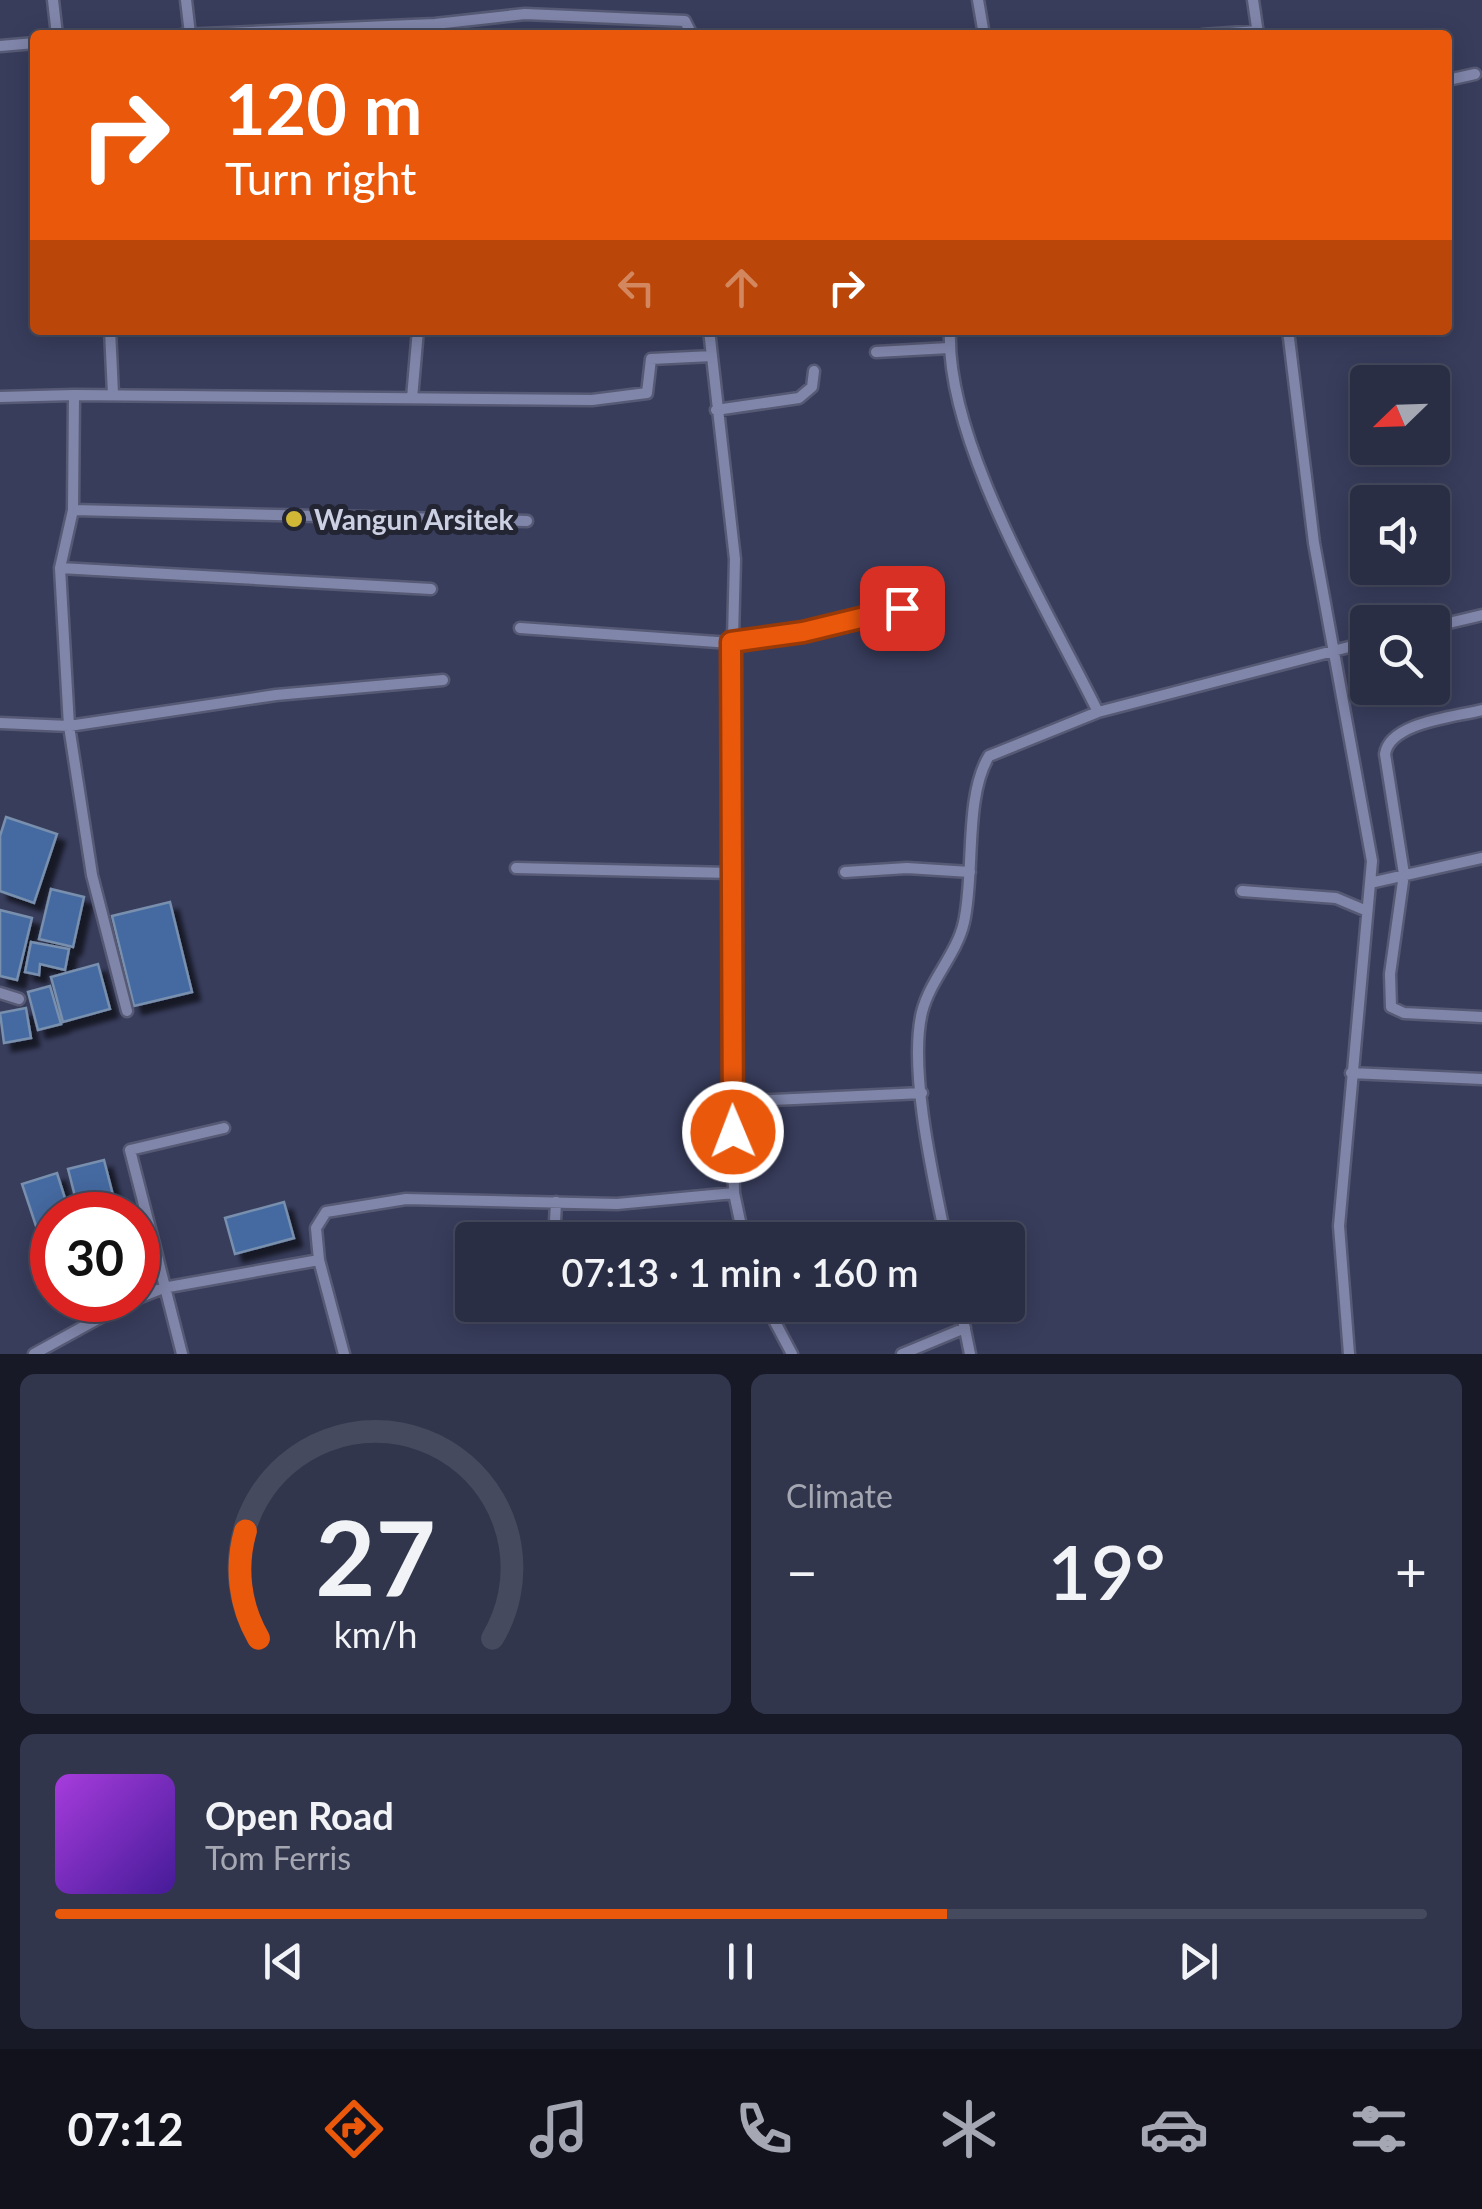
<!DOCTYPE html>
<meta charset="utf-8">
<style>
:root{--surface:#2a2e45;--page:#32364c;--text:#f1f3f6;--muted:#a5a8b3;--line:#464a5e;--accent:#ea580c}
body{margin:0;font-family:Lato,sans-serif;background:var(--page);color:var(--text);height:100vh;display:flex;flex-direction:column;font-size:38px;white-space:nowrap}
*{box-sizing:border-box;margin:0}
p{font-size:32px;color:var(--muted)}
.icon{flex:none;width:55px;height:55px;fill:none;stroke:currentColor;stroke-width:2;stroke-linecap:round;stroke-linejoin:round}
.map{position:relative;height:1354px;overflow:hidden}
.panel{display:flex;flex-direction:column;gap:20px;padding:20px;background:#171926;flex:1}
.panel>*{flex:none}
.guide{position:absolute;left:30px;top:30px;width:1422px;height:305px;border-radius:10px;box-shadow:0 5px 25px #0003,0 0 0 2px var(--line);background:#ea580c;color:#fff;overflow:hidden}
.needle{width:65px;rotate:247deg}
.controls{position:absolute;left:1350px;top:365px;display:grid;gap:20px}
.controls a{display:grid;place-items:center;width:100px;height:100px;border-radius:10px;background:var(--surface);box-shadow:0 5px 25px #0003,0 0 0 2px var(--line);font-size:50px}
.speed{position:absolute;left:30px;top:1192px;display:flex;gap:20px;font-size:50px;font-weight:700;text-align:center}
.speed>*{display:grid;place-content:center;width:130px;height:130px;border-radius:50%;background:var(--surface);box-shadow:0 5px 25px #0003,0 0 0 2px var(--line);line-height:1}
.speed .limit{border:15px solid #d22;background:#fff;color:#111}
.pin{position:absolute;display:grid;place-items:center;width:85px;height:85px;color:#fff;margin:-42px;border-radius:20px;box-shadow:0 5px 15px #0006}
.me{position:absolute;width:110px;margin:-55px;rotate:359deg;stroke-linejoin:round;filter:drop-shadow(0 0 8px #0008)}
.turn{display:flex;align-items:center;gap:35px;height:210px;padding:0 30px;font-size:45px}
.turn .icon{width:130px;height:130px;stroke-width:2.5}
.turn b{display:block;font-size:70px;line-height:85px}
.lanes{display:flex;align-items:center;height:95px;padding:0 30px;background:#0003;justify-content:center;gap:50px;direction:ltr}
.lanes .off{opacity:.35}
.big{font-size:75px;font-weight:600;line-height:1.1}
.panel .card{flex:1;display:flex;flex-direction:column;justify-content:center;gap:15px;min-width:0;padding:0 35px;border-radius:15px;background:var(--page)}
.panel .dial{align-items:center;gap:0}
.dial svg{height:260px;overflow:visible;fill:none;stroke:var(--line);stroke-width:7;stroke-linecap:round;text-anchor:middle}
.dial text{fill:var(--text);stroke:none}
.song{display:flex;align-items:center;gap:30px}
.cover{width:120px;height:120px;border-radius:15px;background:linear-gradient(135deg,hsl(280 70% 55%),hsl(260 70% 35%))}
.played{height:10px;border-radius:5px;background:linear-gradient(90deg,var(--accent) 65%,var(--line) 65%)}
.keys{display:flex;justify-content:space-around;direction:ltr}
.heat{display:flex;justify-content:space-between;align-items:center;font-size:55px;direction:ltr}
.panel .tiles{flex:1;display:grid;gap:20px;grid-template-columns:1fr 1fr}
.card:last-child{grid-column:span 2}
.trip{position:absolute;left:455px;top:1222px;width:570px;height:100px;border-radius:10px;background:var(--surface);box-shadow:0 5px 25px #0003,0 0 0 2px var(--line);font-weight:600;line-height:100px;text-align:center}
.tabs{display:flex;height:160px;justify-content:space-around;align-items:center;background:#11121c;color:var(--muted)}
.tabs .icon{width:70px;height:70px}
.tabs .selected{color:var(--accent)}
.tabs b{font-size:45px;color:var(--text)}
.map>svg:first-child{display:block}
</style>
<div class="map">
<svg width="1482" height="1354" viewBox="0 0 1482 1354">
<defs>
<filter id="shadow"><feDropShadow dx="8" dy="8" stdDeviation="2.5" flood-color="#0009"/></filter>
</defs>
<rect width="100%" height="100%" fill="#383d5c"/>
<path fill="#446ba1" stroke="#798fae" stroke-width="2.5" filter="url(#shadow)" d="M6,817L57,834L34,903L0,891V836Z
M51,889L84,897L73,947L39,939Z
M170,902L192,992L134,1006L112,916Z
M0,910L32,918L17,980L0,976Z
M31,942L69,949L65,970L40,964L39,975L25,972Z
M98,964L110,1009L63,1022L51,977Z
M50,986L61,1024L38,1030L28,992Z
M26,1008L31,1038L4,1043L0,1013Z
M104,1160L114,1199L78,1208L68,1169Z
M57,1173L70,1214L52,1215V1220L36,1226L22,1184Z
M284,1202L294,1238L235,1254L225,1218Z"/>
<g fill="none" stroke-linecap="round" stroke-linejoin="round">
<g stroke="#575a74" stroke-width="15">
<path id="street" d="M53,0L57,35
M186,0L190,34
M978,0L984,35
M1253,0L1258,34
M181,35L435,24L525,14L685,21L692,35
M1202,35L1258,31
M0,46L35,43
M1448,80L1475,74
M110,330L113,394
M709,330L735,559L730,755L732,1102L734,1193L744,1240
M950,330C945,442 1048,610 1098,712
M1288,330L1314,543L1372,861L1339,1226L1349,1354
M876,352L949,348
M74,395L592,400L647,393L651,359L712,356
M0,397L74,395L73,510L60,568L431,589
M412,398L418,330
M716,410L799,398L812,387L814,371
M73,510L527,521
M60,568L69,726L276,695L443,680
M1432,627L1482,615
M520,628L731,643L803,632L903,608
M1482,710C1456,717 1390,722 1385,754L1404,874L1390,974L1391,1007L1404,1013L1482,1017
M0,723L69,726L92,875L127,1011
M516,868L731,873
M845,872L907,868L970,872
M1370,883L1482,858
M1242,891L1336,898L1367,911
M0,993L19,999
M1351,1073L1482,1079
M732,1102L922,1093
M554,1240L556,1202
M946,1240C934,1182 908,1069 922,1012C930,980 957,954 964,922C975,874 964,797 989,756L1098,712L1368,642
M319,1260L344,1354
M466,1281L472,1280
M138,1298L163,1288L319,1260L316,1228L326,1212L406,1199L617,1204L734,1193
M766,1305L792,1354
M960,1305L970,1354
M34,1354L132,1300
M182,1354L130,1150L224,1128
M902,1354L965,1328"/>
</g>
<use href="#street" stroke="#8086aa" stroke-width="10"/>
</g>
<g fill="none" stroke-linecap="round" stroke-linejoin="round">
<g stroke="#983908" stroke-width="25">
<path id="route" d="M733,1132L731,642L803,632L902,608"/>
</g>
<use href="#route" stroke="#ea580c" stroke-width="18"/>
</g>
<circle fill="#d1b736" stroke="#232533" stroke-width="4" cx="294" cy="519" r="10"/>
<g text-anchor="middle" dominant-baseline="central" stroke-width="10" stroke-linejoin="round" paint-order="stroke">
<g font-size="28" font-weight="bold" fill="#ccd0e3" stroke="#232533" text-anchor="start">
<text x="314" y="519">Wangun Arsitek</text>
</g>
</g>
</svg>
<div class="controls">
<a><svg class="needle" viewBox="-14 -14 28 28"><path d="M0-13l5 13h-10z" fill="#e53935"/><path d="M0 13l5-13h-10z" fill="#a5a8b3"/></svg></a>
<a><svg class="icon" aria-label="sound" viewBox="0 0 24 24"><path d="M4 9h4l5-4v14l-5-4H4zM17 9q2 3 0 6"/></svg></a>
<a><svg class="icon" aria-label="search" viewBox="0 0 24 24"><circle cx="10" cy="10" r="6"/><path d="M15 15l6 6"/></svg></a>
</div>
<div class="speed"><div class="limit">30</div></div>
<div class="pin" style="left:902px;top:608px;background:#d93025"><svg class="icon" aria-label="arrive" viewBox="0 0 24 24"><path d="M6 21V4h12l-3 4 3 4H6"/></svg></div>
<svg class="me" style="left:733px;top:1132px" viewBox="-20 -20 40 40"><circle r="17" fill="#ea580c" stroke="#fff" stroke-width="3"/><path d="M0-11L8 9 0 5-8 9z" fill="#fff"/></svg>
<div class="trip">07:13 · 1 min · 160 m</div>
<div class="guide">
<div class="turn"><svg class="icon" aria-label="right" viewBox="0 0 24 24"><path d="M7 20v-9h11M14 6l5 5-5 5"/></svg><div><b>120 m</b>Turn right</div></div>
<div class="lanes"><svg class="icon off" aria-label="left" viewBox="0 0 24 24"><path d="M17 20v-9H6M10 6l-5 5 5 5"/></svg><svg class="icon off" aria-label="ahead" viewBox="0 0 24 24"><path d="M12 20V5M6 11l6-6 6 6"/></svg><svg class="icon" aria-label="right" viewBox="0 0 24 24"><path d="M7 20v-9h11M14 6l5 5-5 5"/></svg></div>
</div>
</div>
<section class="panel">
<div class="tiles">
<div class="card dial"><svg viewBox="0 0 100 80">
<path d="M14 69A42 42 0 1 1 86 69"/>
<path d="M14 69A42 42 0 0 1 10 36" stroke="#ea580c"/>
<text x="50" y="56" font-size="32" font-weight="700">27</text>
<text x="50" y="72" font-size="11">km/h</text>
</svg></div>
<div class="card"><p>Climate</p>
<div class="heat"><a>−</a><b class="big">19°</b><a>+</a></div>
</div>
<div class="card">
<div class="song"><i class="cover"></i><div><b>Open Road</b><p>Tom Ferris</p></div></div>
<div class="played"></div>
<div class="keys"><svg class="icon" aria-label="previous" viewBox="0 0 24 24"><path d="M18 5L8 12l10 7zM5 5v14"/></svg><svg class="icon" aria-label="pause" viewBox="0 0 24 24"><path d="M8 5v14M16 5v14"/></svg><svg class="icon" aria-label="next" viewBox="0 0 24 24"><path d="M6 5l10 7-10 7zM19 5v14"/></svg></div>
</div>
</div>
</section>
<nav class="tabs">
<b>07:12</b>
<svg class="icon selected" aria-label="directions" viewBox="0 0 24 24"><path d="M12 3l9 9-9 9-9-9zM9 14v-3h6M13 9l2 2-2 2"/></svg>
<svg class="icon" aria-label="music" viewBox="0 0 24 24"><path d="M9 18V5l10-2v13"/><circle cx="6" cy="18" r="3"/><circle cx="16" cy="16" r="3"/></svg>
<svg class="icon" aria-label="phone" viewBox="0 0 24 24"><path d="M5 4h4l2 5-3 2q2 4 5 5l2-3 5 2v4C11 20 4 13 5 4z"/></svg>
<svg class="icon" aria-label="climate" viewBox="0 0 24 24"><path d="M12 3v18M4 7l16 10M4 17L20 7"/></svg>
<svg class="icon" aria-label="car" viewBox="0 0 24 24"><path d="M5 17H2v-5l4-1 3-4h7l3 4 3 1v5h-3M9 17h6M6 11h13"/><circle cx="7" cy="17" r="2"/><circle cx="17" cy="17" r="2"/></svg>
<svg class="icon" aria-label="filters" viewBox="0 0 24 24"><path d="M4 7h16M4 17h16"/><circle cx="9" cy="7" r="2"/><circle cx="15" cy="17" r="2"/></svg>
</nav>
